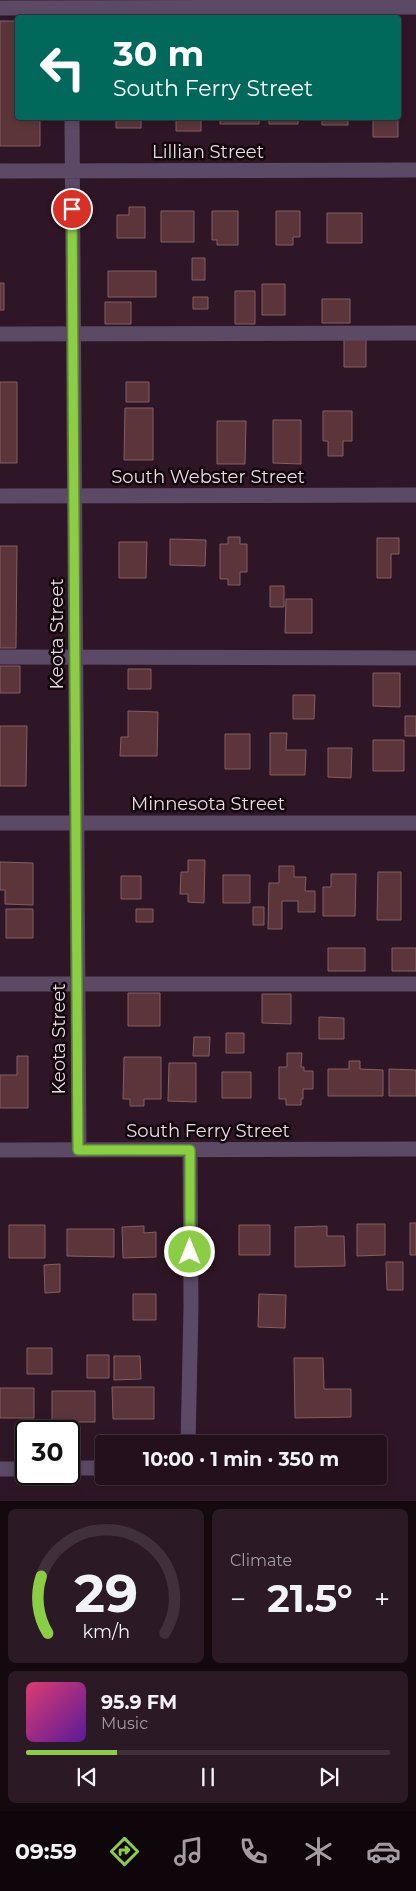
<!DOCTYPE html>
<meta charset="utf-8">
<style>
:root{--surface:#23101c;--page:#2b1925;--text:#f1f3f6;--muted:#a39da3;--line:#40303b;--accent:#8bce46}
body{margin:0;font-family:Montserrat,sans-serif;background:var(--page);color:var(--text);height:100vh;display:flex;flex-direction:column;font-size:19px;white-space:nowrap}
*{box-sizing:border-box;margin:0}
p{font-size:16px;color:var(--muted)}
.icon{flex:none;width:28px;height:28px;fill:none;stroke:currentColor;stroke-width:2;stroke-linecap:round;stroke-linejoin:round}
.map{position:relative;height:1501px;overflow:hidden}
.drawer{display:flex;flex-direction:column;gap:8px;padding:8px;background:#13090f;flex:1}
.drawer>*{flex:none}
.banner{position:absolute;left:15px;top:15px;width:386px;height:105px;border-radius:5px;box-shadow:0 2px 8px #0003,0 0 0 1px var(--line);background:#00695c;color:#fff;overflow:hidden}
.speed{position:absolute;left:15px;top:1420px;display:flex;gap:10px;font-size:25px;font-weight:700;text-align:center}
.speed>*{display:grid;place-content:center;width:65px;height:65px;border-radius:50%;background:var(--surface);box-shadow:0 2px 8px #0003,0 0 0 1px var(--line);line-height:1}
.speed .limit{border:2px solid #111;border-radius:8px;background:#fff;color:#111}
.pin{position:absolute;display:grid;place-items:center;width:42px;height:42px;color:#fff;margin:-21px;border:2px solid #fff;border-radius:50%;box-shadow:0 1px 5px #0007}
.me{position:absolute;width:55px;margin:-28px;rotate:0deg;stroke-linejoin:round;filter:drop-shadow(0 0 4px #0008)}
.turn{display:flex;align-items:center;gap:18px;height:105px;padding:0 15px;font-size:22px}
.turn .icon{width:65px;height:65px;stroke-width:2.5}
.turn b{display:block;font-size:35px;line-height:42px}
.big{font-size:38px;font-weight:700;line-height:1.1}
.drawer .widget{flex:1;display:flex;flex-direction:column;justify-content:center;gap:8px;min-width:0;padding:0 18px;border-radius:8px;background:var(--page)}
.drawer .dial{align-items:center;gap:0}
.dial svg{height:130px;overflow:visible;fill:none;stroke:var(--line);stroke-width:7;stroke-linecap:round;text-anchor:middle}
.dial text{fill:var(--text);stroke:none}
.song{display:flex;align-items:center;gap:15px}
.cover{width:60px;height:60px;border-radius:8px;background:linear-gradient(135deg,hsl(340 70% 55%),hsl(270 70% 35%))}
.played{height:5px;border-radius:2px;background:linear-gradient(90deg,var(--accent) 25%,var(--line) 25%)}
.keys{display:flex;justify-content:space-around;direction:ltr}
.heat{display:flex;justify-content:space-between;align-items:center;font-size:28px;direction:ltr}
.drawer .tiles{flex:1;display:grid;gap:8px;grid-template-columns:1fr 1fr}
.widget:last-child{grid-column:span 2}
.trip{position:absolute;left:95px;top:1435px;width:292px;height:50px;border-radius:5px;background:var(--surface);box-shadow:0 2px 8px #0003,0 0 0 1px var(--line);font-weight:700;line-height:50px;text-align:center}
.tabs{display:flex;height:80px;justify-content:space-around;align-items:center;background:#0e060b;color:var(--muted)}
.tabs .icon{width:35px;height:35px}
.tabs .on{color:var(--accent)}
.tabs b{font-size:22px;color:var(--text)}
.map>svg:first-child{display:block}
</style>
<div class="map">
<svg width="416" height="1501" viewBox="0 0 416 1501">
<rect width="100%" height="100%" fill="#2f1626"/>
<path fill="#5b353a" stroke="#835f62" d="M0,21H18V118H40V146H0Z
M116,118H141V128H116Z
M176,118H201V131H176Z
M220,118H259V124H220Z
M269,118H298V124H269Z
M322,118H348V125H322Z
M373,118H398V137H373Z
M129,207H145V238H117V215H129Z
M161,211H194V242H161Z
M212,211H238V245H217V240H212Z
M276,211H300V237H293V245H276Z
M327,213H362V243H327Z
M192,258H205V280H192Z
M108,271H156V297H108Z
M0,283H4V310H0Z
M262,284H285V315H262Z
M235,291H255V324H235Z
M193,297H208V309H193Z
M322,299H350V323H322Z
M105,302H131V324H105Z
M344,339H366V367H344Z
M0,382H17V463H0Z
M126,382H149V402H126Z
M125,408H153V460H124Z
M323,411H352V441H343V456H328V441H323Z
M273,420H301V464L273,463Z
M217,421H246L245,464H217Z
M228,537H240V544H247V572H240V585H228V579H220V544H228Z
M377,538H399V554H391V578H377Z
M170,539L206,540L205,566L170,565Z
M119,542H147L146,578H119Z
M0,546H17L16,648H0Z
M270,586H284V607H270Z
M286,599H312V633H285Z
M0,666H20V693H0Z
M128,669H151V689H128Z
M373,673H400V707L373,706Z
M293,695H315L314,719H293Z
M128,711L158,712L157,756H120L121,737H128Z
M405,716H416V736H405Z
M0,726H27L26,786H0Z
M270,733H287L286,750H306L305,775H270Z
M225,734H250V769H225Z
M373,740H404V771H373Z
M328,748H352L351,778L328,777Z
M188,860H205L204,903L188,902V894H180L181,872H188Z
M0,862L33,863V905L5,904V890H0Z
M279,866H294V877H306L305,891H315V912H298V901H282V929H268L269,883H279Z
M378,872H401V920H377Z
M331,874H356L355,916H323V887H331Z
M223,875H250V903H223Z
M121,876H141V899H121Z
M253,907H264V925H253Z
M6,909H33V938H6Z
M136,909H153V922H136Z
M328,948H365V971H328Z
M392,948H416V971H392Z
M128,993H160V1026H128Z
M262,994H291V1024L262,1023Z
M319,1017L344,1018V1039H319Z
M226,1033H244V1053H226Z
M194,1037H210L209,1056H193Z
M287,1053H302L301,1067H304V1071H313V1089H303V1099H301V1105H286V1099H279V1067H287Z
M17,1056H28V1108H0V1075H17Z
M124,1057H161V1099H144V1106H130V1099H123Z
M349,1061H360V1069L383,1070V1096H328V1069H349Z
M169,1063H196V1102L168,1101Z
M389,1069L416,1070V1096H389Z
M222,1072H251V1098H222Z
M410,1223H416V1255H410Z
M357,1224H385V1255L357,1256Z
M9,1225H45V1258H9Z
M239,1225H270V1255H239Z
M144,1226V1233L156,1232V1257L123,1258L122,1227Z
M327,1226V1236H344L345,1266L295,1267V1227Z
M67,1229H114V1257L67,1256Z
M386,1262H403V1290H387Z
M60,1264V1292L45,1293L44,1265Z
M133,1294H156V1320H133Z
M259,1294L286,1295L285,1328L258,1327Z
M27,1348H52V1374H27Z
M87,1355H109V1378H87Z
M114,1356H140L141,1379L114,1380Z
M294,1358H323L324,1389H351V1417L295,1418Z
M112,1387H154V1419H113Z
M0,1388H34V1418H0Z
M52,1391H95V1422H52Z"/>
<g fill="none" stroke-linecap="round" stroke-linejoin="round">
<path stroke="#5b4966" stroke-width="15" d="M0,8L416,7
M72,118L79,1149
M0,171L416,170
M0,334L416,333
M0,496L416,495
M0,657L416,658
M0,823H416
M0,984H416
M0,1150L416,1149
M188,1444L191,1307L190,1150
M69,1468H104
M0,1469H26"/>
</g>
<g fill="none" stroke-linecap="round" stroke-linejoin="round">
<g stroke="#5a862e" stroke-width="12">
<path id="route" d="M72,209L78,1150H190V1252"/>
</g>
<use href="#route" stroke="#8bce46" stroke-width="9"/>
</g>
<g text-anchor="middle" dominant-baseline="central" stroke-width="5" stroke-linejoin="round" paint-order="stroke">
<g font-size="18" fill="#ecdae4" stroke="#10060c">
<text x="208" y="152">Lillian Street</text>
<text x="208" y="477">South Webster Street</text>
<text transform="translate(57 634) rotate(-90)">Keota Street</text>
<text x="208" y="804">Minnesota Street</text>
<text transform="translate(59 1039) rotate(-90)">Keota Street</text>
<text x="208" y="1131">South Ferry Street</text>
</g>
</g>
</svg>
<div class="speed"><div class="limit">30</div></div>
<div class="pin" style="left:72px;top:209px;background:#d93025"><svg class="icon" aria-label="arrive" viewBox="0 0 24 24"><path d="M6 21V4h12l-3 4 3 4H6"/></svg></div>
<svg class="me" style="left:190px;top:1252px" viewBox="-20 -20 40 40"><circle r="17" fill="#8bce46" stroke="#fff" stroke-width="3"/><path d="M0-11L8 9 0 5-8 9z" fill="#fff"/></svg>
<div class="trip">10:00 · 1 min · 350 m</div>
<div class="banner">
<div class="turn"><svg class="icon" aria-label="left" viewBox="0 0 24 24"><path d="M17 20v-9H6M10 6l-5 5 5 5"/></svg><div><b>30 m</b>South Ferry Street</div></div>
</div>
</div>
<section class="drawer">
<div class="tiles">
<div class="widget dial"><svg viewBox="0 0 100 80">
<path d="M14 69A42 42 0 1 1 86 69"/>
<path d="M14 69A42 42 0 0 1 10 34" stroke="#8bce46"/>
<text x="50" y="56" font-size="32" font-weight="700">29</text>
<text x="50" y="72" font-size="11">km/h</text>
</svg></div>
<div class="widget"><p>Climate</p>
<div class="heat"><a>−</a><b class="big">21.5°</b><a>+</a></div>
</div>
<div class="widget">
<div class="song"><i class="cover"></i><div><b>95.9 FM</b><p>Music</p></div></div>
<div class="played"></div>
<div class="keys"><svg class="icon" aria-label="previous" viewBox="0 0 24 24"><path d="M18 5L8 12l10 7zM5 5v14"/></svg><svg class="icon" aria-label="pause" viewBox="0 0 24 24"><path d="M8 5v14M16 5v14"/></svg><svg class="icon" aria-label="next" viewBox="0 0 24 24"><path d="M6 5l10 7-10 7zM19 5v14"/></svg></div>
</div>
</div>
</section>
<nav class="tabs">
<b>09:59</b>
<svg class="icon on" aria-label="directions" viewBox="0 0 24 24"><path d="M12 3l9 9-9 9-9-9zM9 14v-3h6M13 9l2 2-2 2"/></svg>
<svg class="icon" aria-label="music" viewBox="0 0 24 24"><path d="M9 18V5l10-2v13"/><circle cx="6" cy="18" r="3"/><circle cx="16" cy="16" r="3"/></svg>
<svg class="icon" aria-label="phone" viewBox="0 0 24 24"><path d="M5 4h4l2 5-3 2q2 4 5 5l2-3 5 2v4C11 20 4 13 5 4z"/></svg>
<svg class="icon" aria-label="climate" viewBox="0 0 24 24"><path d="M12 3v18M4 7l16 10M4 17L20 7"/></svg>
<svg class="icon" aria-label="car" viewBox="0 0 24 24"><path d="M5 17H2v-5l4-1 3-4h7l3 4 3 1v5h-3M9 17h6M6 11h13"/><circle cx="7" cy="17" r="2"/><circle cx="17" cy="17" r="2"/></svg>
</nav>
